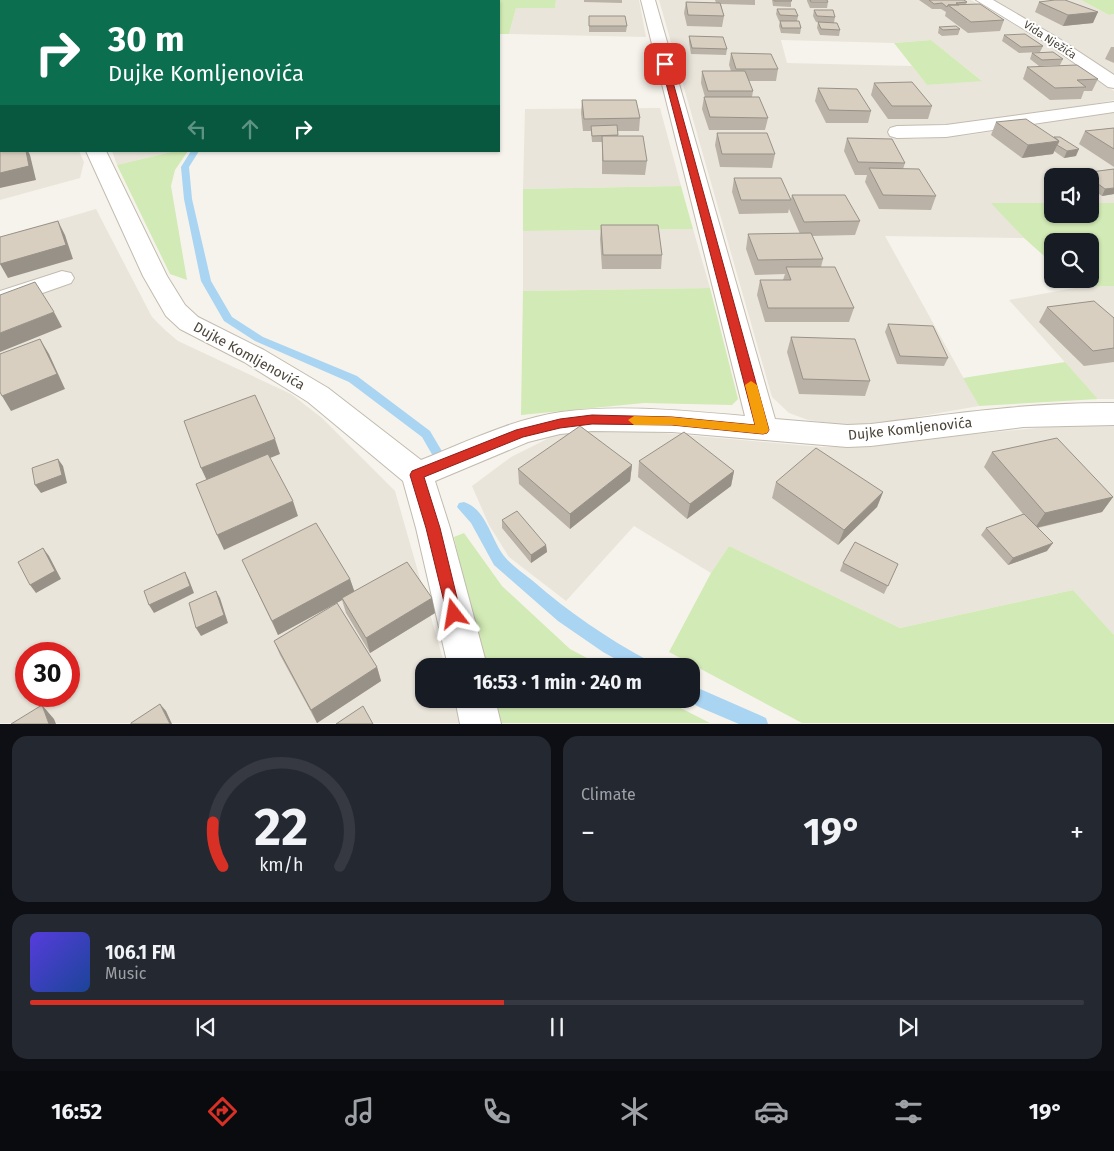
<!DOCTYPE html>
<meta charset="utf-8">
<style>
:root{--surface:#171b24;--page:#242831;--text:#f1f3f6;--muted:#9ea1a6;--line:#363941;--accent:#d93025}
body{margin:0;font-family:"Fira Sans",sans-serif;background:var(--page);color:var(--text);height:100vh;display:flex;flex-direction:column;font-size:19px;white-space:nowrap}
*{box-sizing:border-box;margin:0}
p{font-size:16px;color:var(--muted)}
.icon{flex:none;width:28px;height:28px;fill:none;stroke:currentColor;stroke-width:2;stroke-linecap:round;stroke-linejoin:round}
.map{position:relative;height:724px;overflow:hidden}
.details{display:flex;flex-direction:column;gap:12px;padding:12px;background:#0d0f14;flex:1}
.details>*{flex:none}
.banner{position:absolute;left:0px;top:0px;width:500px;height:152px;box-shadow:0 1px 4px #0004;background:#0b6e4f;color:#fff;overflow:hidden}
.buttons{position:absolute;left:1044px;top:168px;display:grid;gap:10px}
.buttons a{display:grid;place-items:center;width:55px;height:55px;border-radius:10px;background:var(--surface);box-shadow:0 1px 4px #0004;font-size:25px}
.speed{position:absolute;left:15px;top:642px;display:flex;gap:10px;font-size:25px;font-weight:700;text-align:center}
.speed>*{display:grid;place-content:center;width:65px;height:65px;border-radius:50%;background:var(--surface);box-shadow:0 1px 4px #0004;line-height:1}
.speed .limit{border:8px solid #d22;background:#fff;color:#111}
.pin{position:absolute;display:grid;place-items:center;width:42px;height:42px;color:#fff;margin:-21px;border-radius:10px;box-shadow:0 2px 8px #0006}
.me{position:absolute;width:55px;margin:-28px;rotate:346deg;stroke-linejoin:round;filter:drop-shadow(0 0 4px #0008)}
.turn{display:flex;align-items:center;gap:18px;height:105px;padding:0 25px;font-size:22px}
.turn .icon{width:65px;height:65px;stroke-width:2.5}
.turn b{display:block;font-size:35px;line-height:42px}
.lanes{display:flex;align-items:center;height:48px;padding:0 25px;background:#0003;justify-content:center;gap:25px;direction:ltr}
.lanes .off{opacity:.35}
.big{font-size:38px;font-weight:700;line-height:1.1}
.details .card{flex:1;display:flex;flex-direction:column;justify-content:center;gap:8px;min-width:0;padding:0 18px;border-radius:15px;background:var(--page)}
.details .dial{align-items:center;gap:0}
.dial svg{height:130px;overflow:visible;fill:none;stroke:var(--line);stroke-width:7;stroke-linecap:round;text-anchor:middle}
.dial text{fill:var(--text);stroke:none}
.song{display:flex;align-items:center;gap:15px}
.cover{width:60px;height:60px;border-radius:8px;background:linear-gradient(135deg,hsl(250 70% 55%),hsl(220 70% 35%))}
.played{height:5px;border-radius:2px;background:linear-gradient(90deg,var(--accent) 45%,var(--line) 45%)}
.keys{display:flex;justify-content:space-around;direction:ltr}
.heat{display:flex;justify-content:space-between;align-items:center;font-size:28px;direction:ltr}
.details .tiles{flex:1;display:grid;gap:12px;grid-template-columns:1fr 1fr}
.card:last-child{grid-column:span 2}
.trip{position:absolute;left:415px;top:658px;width:285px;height:50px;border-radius:15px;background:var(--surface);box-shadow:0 1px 4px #0004;font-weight:700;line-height:50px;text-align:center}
.menu{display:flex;height:80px;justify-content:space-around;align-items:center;background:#090b0e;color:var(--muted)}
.menu .icon{width:35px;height:35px}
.menu .on{color:var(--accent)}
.menu b{font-size:22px;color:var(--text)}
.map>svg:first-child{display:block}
</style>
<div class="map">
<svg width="1114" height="724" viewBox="0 0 1114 724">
<rect width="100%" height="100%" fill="#f6f3ec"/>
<path fill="#eae5da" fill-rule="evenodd" d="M556,0H639L646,37L509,34L516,8H555Z
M659,0H971L1028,32L1114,91V100L1073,108L953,126L888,127L889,135L915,139L969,135L1114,112V203H1090V176H1052V203H992L1024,238L885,236L979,406L870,425H842L808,420L789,413L772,397ZM781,40L894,43L931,40L981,80L927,85L912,66L787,63Z
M993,0H1081L1109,15L1114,14V75L1053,36Z
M0,44L1,151H79L84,162L80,178L0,200Z
M660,108L681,186L523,189L525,109Z
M112,151H175L117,165Z
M96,209L152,317L165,330L178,341L291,394L322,418L395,491L445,666H424V699H454L461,723H0V305L69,280L65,271L0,294V237ZM26,654H69V696H26Z
M693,229L710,288L523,291V231Z
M1114,286V399H1098L1009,300L1080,287Z
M1076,424H1114V635L1073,590L900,628L729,546L711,573L634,526L566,601L509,557L489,525L472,486L511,457L553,436L574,432L641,431L821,447L864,445Z"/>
<path fill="#d2eab5" d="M446,0H556L555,8H516L509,34H499V1Z
M1081,0H1114V14L1109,15Z
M931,40L982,81L927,85L894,43Z
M175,151H188L175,170L171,186L187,280L170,274L117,165Z
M681,186L693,229L523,231V189Z
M991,203H1052V214H1090V203H1114V286L1080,287L1071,279H1090V241H1052V263L1024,238Z
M710,288L738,399L732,405L644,403L521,415L523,291Z
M1065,362L1098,399L979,406L963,378Z
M464,533L502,586L570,649L602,666H482L454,537Z
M729,546L900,628L1073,590L1114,635V723H802L669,652L711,573Z
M489,699H663L710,723H494Z"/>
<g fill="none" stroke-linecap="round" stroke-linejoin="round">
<path fill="#a9d4f2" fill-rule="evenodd" d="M191,151H199L189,167L192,199L211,281L232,317L263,337L357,376L430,431L443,453L441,456H433L422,437L349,382L255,341L224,321L201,281L184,199L181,167Z
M464,502C486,509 491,539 504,556C511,565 523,573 533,581C570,613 605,637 649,661L651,666H628L603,652L558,621L494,565L471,523L457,507L459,503Z
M691,685L766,718L768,724H739L699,707L685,699H691Z"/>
<g stroke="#c2bbae" stroke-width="2">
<path id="minor" d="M641,0H655L775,419L847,425L871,424C952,414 1032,402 1114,403V425L1023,427L871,446L847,447L672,432L592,431L560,434L528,442L435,481L450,528L487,666H448L416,528L403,481L308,402L244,362L180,329L166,316L143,276L86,151H106L167,276L185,305L198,317L264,350L328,388L421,460C466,442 513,419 561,412C622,404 684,411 745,416Z
M976,0H993L1058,38L1114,75V88L1108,87L1048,44Z
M0,32L1,33V42H0Z
M1114,102V112L946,137L897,138L890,136L888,132L890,128L897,126L946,125Z
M62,271L71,273L74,278L71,283L0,308V291Z
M455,699H495L501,724H460Z"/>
</g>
<use href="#minor" fill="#fff" fill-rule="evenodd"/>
</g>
<path fill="#bab2a6" d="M0,0H63L64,1H1V15L0,14Z
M584,0H622V3L584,2Z
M715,0H755V5L721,4L724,16L722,27L687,26L684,13L686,2L716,3Z
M772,0H791V7L773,6Z
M807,0H827L828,2L827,8H810L807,1Z
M919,0H964L967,2L966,4L1004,20L1000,31L968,33L945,16L946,12L941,9H932Z
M1039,2L1093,23L1063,26L1035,12Z
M777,9L798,16L797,21L801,28L800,34L781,33L779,26L780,21H779L776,14Z
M814,10L835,17L834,23L816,22L813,16Z
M589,16L627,26L626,32H589Z
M818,22L840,30L839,36L820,35L817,28Z
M939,27L960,29L958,35L942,36L938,33Z
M1004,35L1043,46L1040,52L1019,53L1002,41Z
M689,36L727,49L726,55L691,54L689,42Z
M1111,47H1114V63L1105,59Z
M731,53L778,69L776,81H749L753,91L752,97L768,118L765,130H709L702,109L704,97H705L701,83L702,71H731L729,65Z
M1032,53L1063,59L1060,65L1039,66L1030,59Z
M1027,67L1098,79L1092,91H1084L1081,99L1050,100L1023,79Z
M874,83L932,106L928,119H888L871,95Z
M818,88L871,111L868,123H826L815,101Z
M582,100L640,118L639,131H618V136L647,161L645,175L602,174V142H592L591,131H583L581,113Z
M996,122L1054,137L1076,156L1064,158L1054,151L1053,154L1022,158L991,135Z
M1114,128V167L1079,144L1085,131Z
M717,133L775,154L772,168L720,167L715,145Z
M847,138L905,163L903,169L936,196L931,210L879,209L865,182L867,175H855L844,151Z
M1114,169V194L1102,196L1090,188V176H1082L1083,173Z
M734,178L791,200L788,213L739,214L732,192Z
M792,195L860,221L855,235L812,236L823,259L821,267L854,308L849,322H765L757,295L760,280H783L785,274L755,275L746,249L748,234H800L789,209Z
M601,225L662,255L661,269H602L600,239Z
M1047,307L1114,318V362L1084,366L1039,322Z
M888,324L948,358L944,366L897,364L885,332Z
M791,337L870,381L865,396L799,394L787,352Z
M992,452L1113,497L1102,512L1038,528L1047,551L1008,565L981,535L986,528L1023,514L984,467Z
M639,461L734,471L731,486L687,519L638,477Z
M632,465L630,481L570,529L519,484L518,469Z
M776,482L883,492L877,507L838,545L772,498Z
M502,520L546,545L547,552L531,563L502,528Z
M242,560L350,579L354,591L435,613L370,653L346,613L342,600L278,635Z
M843,563L898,564L884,594L840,571Z
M274,641L377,667L381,681L317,723L280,655Z"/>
<path fill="#979187" d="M34,0H63L64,1H31Z
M1098,12L1093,23L1063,26L1068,15Z
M0,63H1V69L0,70Z
M0,104H1V118H0Z
M0,134H1V148H0Z
M1059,141L1053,154L1022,158L1028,145Z
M1079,149L1076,156L1064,158L1067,151Z
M26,151H28L30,155L36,180L0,188V173Z
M1114,188V194L1102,196L1105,189Z
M58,221L65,235L73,259L8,278L0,264Z
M54,312L62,327L0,352V333Z
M40,339L49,354L65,389L11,411L2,396Z
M275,439L280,454L208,483L201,468Z
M58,459L63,466L67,483L41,493L35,485Z
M632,465L630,481L570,529V514Z
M734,471L731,486L687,519L690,504Z
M883,492L877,507L838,545L844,530Z
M1113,497L1102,512L1035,528L1045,513Z
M293,501L298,516L224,550L217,535Z
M1053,543L1047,551L1008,565L1013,558Z
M546,545L547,552L531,563V555Z
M43,548L49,556L61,579L36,593L30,585Z
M185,572L189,580L194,593L154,613L149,605Z
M350,579L355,593L278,635L272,621Z
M216,591L220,598L228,623L201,636L196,628Z
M432,598L435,613L370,653L366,638Z
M377,667L381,681L317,723L311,710Z
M160,704L166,711L172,724H170Z
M42,705L54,719L56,724H49Z"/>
<path fill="#d8cfc1" stroke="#979187" d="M0,0H34L31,1H1V5H0Z
M117,0H132V1H117Z
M397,0H429V1H397Z
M774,0H791L792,1H774Z
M810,0H827L828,2H811Z
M929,0H964L967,2L956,3L959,5H948L947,7L942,3L934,4Z
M1055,0H1065L1098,12L1068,15L1039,2Z
M686,2L720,3L724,16L688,15Z
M980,4L1004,20L971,22L948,5Z
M777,9H795L798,16L780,15Z
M814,10H833L835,17L817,16Z
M589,16H625L627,26H589Z
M780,21H799L801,28H782Z
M818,22L837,23L840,30L821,29Z
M956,26L960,29L943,30L939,27Z
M1025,34L1043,46L1021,47L1004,35Z
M689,36L723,37L727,49L692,48Z
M1053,52L1063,59L1042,60L1032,53Z
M731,53L771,54L778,69H736Z
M1077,65L1098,79L1077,80L1086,87L1055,88L1027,67Z
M702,71H745L753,91H708Z
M912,82L932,106H892L874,83Z
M0,85H1V104H0Z
M818,88L857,89L871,111L829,110Z
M704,97H759L768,118L710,117Z
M582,100H636L640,118L584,119Z
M0,113H1V134H0Z
M1026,119L1059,141L1028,145L996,122Z
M617,125L618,135L592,136L591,126Z
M1114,128V149L1085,131Z
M717,133H767L775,154H722Z
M602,136H643L647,161H603Z
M1054,137H1060L1079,149L1067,151L1057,145L1059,141Z
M847,138L892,139L905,163L858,162Z
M1,147V151H26L29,166L0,173V148Z
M869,168L919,169L936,196L883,195Z
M1114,169V188L1105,189L1090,178V176H1087L1083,173Z
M734,178H781L791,200H741Z
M792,195H845L860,221L804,222Z
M58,221L66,245L0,264V237Z
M601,225H658L662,255H603Z
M811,233L823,259L758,260L748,234Z
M786,267H835L854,308H768L760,280H791Z
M35,282L54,312L0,333V295Z
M1094,301L1114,318V348L1093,351L1047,307Z
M888,324L933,326L948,358L900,356Z
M791,337L855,339L870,381L803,379Z
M40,339L57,374L2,396L0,392V354Z
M255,395L275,439L201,468L184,421Z
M580,426L632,465L570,514L518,469Z
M684,432L734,471L690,504L639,461Z
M1057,438L1113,497L1045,513L992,452Z
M816,448L883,492L844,530L776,482Z
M268,454L293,501L217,535L196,484Z
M58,459L62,475L35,485L32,468Z
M517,511L546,545L531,555L502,520Z
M1024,514L1053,543L1013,558L986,528Z
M316,523L350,579L272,621L242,560Z
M855,542L898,564L888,586L843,563Z
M43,548L55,571L30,585L18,562Z
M407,562L432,598L366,638L342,598Z
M185,572L190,586L149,605L144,591Z
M216,591L224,615L196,628L189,603Z
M337,603L377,667L311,710L274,641Z
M160,704L170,724H131V723Z
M42,705L49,724H11Z
M363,706L373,724H336Z"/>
<path fill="#d93025" stroke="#8d1f18" d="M665,62L668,64L769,430L767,433L763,434L672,425L592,424L560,428L523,437L424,477L440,528L461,614L459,618L454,620L448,618L426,528L410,475L412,471L516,430L560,419L592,415L672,417L755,425L661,64Z"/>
<path fill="#f59e0b" d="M751,381L757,385L769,430L767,433L763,434L672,425H634L628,420L634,416L672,417L755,425L745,385Z"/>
<g text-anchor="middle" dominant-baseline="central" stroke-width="4" stroke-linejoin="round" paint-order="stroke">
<g font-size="11" fill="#4b4439" stroke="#fff">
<text transform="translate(1050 40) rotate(33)">Vida Nježića</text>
</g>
<g font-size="14" fill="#4b4439" stroke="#fff">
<text transform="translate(249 356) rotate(29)">Dujke Komljenovića</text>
<text transform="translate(910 429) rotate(-6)">Dujke Komljenovića</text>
</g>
</g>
</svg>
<div class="buttons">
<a><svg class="icon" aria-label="sound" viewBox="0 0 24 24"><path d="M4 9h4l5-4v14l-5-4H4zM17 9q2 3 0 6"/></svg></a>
<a><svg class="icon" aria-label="search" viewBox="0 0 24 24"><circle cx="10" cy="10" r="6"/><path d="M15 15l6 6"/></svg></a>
</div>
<div class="speed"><div class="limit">30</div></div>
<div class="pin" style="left:665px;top:64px;background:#d93025"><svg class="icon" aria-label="arrive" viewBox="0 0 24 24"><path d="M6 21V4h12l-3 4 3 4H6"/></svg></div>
<svg class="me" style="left:454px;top:614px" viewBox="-20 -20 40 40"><path d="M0-17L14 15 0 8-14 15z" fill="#d93025" stroke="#fff" stroke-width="4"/></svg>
<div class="trip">16:53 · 1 min · 240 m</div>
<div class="banner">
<div class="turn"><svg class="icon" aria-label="right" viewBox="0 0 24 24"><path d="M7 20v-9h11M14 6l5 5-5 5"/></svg><div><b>30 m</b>Dujke Komljenovića</div></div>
<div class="lanes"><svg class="icon off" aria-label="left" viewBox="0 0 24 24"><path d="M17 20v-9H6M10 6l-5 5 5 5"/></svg><svg class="icon off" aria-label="ahead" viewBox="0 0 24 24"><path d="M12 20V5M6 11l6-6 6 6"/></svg><svg class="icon" aria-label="right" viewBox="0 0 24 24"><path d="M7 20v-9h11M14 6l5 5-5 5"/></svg></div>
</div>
</div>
<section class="details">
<div class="tiles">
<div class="card dial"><svg viewBox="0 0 100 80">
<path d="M14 69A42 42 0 1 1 86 69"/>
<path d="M14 69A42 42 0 0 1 8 42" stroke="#d93025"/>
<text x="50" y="56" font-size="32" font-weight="700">22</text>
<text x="50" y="72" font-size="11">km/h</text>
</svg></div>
<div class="card"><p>Climate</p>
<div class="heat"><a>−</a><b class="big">19°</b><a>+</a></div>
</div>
<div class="card">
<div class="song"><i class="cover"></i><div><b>106.1 FM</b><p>Music</p></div></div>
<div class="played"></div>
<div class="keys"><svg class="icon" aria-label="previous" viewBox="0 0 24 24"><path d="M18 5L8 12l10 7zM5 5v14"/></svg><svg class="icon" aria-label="pause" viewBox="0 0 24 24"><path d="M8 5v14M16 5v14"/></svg><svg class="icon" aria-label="next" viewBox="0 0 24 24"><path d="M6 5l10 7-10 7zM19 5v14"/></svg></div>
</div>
</div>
</section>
<nav class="menu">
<b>16:52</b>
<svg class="icon on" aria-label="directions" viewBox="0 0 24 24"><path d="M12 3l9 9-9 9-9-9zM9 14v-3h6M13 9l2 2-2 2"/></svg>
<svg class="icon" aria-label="music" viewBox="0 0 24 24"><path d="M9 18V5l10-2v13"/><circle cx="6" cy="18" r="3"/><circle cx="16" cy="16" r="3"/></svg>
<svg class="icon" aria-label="phone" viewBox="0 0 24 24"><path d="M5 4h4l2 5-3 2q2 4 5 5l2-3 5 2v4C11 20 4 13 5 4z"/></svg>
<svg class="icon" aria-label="climate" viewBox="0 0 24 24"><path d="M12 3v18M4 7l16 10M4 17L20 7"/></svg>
<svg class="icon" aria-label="car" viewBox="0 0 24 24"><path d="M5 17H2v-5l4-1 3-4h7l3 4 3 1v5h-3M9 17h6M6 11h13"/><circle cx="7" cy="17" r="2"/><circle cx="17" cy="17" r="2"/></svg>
<svg class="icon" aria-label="filters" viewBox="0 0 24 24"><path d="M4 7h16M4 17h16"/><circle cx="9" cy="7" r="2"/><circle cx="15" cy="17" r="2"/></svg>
<b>19°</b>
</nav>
